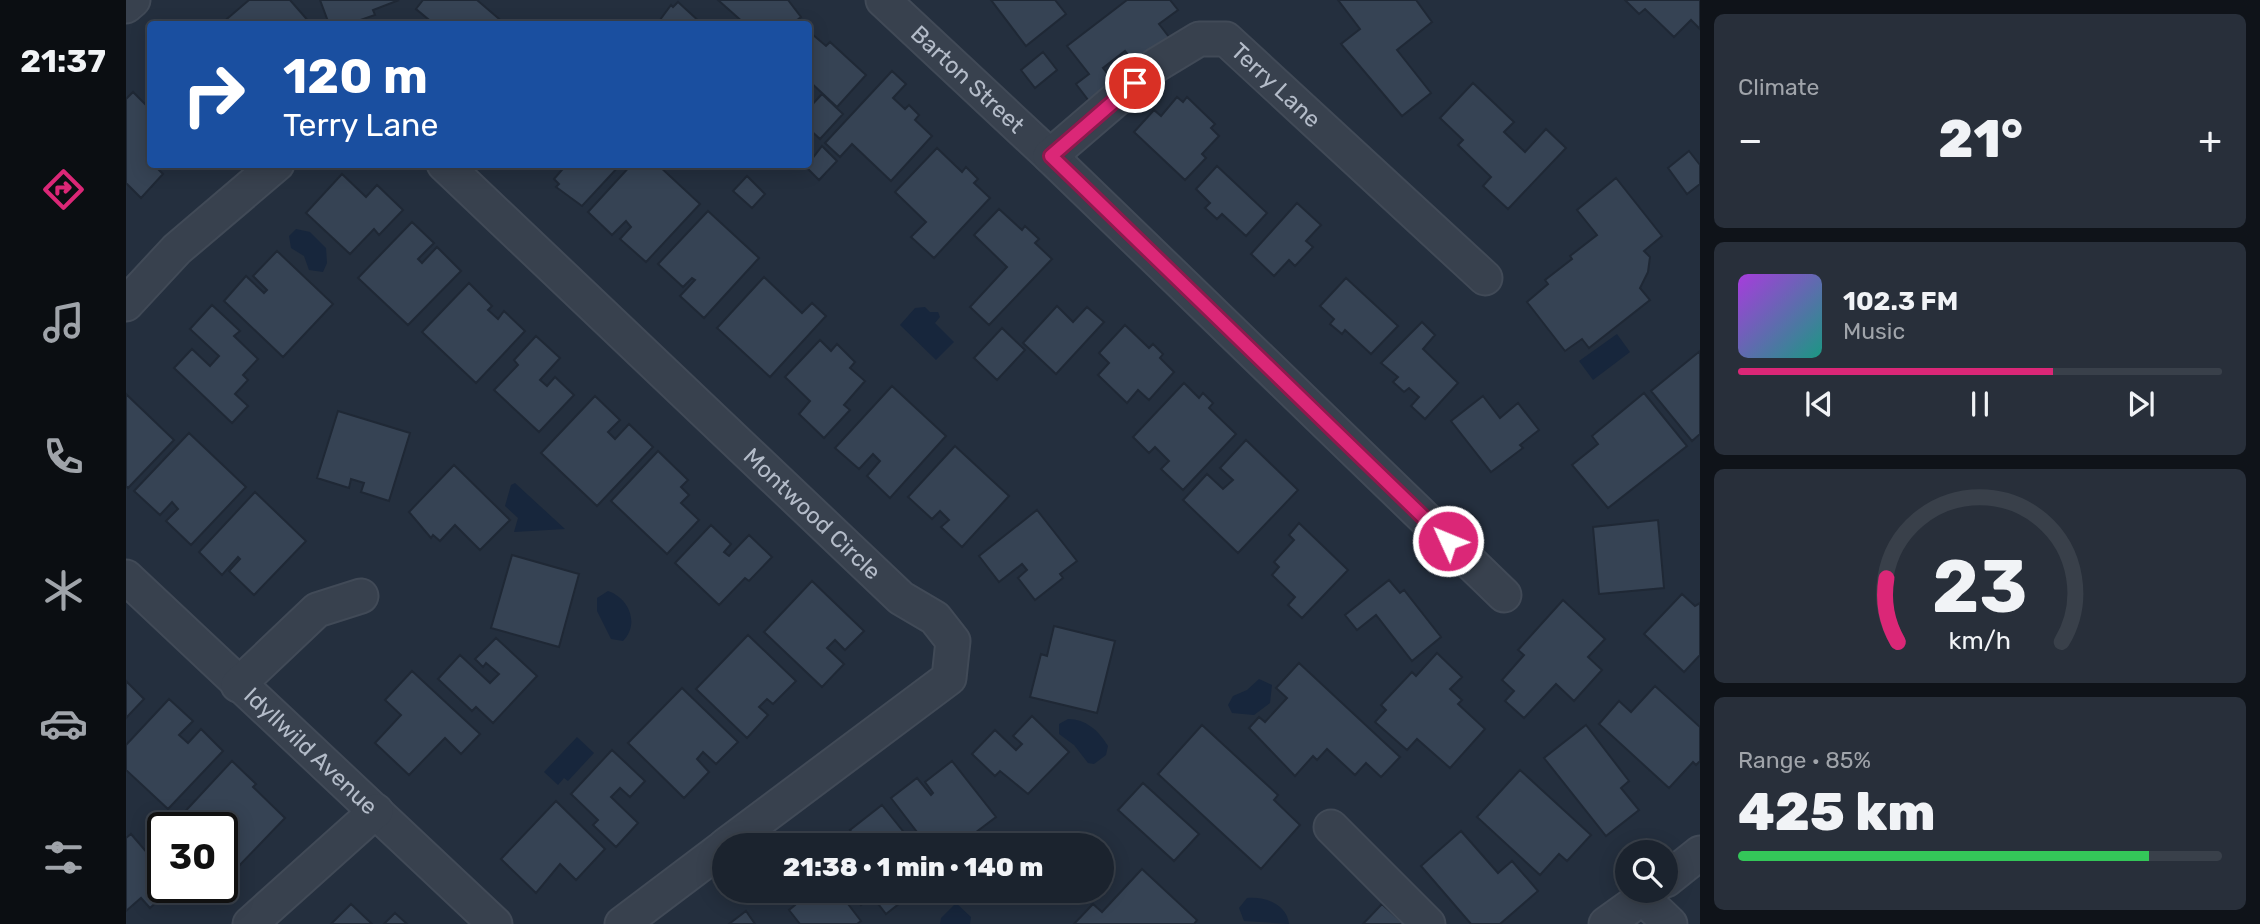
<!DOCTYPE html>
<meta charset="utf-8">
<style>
:root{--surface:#1b232e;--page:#282f3a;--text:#f1f3f6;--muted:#a0a4aa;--line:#39404a;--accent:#db2777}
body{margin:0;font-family:Rubik,sans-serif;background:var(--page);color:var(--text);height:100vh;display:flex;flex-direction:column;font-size:26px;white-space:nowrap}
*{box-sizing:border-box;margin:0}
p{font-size:23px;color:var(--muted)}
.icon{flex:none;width:38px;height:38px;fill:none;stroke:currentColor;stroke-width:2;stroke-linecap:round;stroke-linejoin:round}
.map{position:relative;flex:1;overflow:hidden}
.drawer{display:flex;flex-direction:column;gap:14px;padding:14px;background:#0f1319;width:560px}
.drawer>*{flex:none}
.banner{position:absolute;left:21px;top:21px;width:665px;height:147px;border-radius:7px;box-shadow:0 4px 18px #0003,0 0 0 2px var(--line);background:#1a4fa0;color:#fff;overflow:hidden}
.buttons{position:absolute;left:1489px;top:840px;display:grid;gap:14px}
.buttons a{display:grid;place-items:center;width:63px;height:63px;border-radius:50%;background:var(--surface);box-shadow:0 4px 18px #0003,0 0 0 2px var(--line);font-size:35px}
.speed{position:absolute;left:21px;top:812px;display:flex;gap:14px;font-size:35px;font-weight:700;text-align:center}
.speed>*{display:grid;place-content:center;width:91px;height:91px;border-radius:50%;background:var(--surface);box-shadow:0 4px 18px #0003,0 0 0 2px var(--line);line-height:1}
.speed .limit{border:4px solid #111;border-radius:10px;background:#fff;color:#111}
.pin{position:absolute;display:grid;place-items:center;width:60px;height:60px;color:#fff;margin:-30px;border:4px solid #fff;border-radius:50%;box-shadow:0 2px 7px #0007}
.me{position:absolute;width:77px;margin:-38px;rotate:314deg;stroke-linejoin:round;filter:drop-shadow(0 0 5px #0008)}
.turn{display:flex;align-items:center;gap:24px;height:147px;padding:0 21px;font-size:32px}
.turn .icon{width:91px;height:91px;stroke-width:2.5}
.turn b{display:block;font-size:49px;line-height:60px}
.big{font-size:52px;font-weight:800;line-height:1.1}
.drawer .widget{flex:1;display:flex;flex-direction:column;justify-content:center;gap:10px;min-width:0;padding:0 24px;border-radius:10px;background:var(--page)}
.drawer .dial{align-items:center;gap:0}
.dial svg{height:182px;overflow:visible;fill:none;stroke:var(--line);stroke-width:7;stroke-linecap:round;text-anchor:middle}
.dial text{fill:var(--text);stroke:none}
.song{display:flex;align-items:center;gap:21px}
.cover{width:84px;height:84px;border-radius:10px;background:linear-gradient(135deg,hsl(280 70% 55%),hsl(170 70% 35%))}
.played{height:7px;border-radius:4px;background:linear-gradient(90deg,var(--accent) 65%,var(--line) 65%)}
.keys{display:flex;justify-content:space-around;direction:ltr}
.heat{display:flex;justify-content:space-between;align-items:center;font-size:38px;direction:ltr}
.charge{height:10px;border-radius:5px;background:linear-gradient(90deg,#34c759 85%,var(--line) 0)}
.trip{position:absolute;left:586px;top:833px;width:402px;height:70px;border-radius:35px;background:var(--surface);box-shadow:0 4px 18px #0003,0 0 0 2px var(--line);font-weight:800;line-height:70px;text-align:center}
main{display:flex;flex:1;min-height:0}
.menu{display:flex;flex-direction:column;width:126px;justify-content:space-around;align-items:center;background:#0b0e12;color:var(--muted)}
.menu .icon{width:49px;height:49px}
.menu .current{color:var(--accent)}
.menu b{font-size:32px;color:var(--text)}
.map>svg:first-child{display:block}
</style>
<main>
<nav class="menu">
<b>21:37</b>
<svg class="icon current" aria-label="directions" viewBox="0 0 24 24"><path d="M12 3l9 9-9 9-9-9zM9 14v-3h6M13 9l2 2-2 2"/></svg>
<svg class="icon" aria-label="music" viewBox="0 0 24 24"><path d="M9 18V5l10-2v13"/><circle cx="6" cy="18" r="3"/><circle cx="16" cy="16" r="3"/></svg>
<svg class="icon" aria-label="phone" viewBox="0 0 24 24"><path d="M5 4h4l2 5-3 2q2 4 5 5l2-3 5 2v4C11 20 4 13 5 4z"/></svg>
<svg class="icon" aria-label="climate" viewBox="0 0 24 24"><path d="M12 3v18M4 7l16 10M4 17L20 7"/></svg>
<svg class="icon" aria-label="car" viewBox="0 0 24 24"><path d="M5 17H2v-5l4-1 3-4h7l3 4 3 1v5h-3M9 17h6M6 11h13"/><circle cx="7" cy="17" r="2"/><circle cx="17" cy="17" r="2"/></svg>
<svg class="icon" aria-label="filters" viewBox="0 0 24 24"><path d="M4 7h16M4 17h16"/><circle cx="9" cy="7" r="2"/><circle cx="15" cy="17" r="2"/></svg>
</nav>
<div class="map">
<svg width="1574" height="924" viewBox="0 0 1574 924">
<rect width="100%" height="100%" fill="#242f3e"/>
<path fill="#17263c" d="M170,229L184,232L200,248L201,263L197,272L183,270L178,256L165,248L163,236Z
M799,307L804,312H812L814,317L809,323L828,342L810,360L774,325L789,308Z
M1491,334L1504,352L1467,380L1453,361Z
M389,483L439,529L388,532L392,518L379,506L385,485Z
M482,591C503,598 514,624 497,641L485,639L471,611V598Z
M1133,679L1146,685L1144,703L1128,715L1106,713L1102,705L1107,696L1121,690Z
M942,719C960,719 973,731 982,746L980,755L968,764L962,763L948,745L933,734V724Z
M451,737L468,753L442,781L438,778L432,785L418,772Z
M1121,898C1138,896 1161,904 1163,924L1118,921L1113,908Z
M830,903L845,917L844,924H814L815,918Z"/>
<path fill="#364354" stroke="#1f2835" stroke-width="2" d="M123,0H164L185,24H95Z
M194,0H273L247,10L249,15L223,24H203Z
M297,0H351L379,24H308L290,9Z
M592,0H662L675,17L666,24L628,22L619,24Z
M865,0H929L940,14L900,46Z
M1001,0H1044L1052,10L1033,24L1043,37L1009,64L999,51L977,68L991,86L966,105L950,84L963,74L941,46Z
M1212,0H1290L1306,22L1271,50L1305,93L1276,116L1215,44L1234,29Z
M1499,0H1574V29L1565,20L1548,37L1519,9L1513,14Z
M552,2L576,24H531L545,5L547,7Z
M686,34L700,46L704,42L740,75L711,107L682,80V38Z
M917,52L931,70L909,88L895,70Z
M766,71L780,84L767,98L779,109L783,105L793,115L789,120L806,136L765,181L726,144L714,157L699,143Z
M1347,83L1388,122L1378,132L1399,152L1420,129L1440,148L1382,209L1357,186L1365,177L1332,145L1337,140L1314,118Z
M7,92L24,109L22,159L37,174L15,198L0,183V99Z
M696,94L717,114L694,139L682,128V109Z
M1051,97L1057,102L1061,97L1089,124L1085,128L1093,136L1076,154L1080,158L1059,180L1008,132L1028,110L1035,116Z
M696,146L711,161L693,180L678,165L682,164Z
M811,148L836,172L840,167L852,179L848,183L864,198L808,258L785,237L800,222L769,192Z
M1563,151L1574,165V184L1561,194L1542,168Z
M441,164H495L456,206L430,187L433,184L428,179Z
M506,164H531L574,204L520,262L494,239L505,227L500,221L486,235L462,212Z
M1091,166L1141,213L1120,236L1096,214L1091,219L1079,208L1084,203L1070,189Z
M216,174L240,197L251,185L277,210L253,235L248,229L224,254L180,213Z
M621,176L639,194L626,208L607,191Z
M1490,178L1536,236L1518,251L1524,257L1522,272L1514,288L1524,300L1463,348L1456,339L1439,351L1401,302L1422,284L1419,280L1446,259L1444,256L1471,235L1451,210Z
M1171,203L1195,225L1180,241L1187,247L1169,266L1163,260L1148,276L1125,254Z
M873,209L896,230L899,226L913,239L909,243L926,259L863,325L844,307L881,267L848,235Z
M582,211L633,258L578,318L554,296L569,280L566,278L557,287L532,264Z
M286,222L308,243L292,259L296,263L311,247L335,271L282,325L232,278Z
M151,251L207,304L157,357L98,301L120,276L138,293L141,290L127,276Z
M638,277L676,313L686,303L700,316L644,377L591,328Z
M1220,278L1272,326L1245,354L1219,330L1216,334L1204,324L1208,319L1194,306Z
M343,283L366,306L362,310L372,319L378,311L399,331L350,383L296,332Z
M86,305L114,331L108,336L132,359L117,375L122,380L109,394L122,406L106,423L48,368L66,349L84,366L93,356L64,329Z
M931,306L947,322L961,307L978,322L930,374L897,343Z
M1296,322L1309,335L1297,349L1332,383L1299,419L1285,406L1293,397L1283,388L1278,392L1267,382L1272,377L1255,363Z
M999,325L1023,348L1027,344L1037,354L1034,358L1048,372L1023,400L1012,390L1001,403L972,375L983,363L973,353Z
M876,328L899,350L871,380L848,358Z
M410,336L434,358L414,380L421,386L429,377L448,395L413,432L368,390L392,365L388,360Z
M694,340L705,351L711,344L729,362L724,368L739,381L718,405L724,410L698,438L673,414L684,401L659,377Z
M1574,351V434L1566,441L1525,391Z
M1058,383L1073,398L1077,393L1087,403L1083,408L1110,434L1057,490L1035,469L1043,461L1029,447L1023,453L1007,437Z
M766,386L820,436L764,498L741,476L754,461L747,454L733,469L709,448Z
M1518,393L1561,446L1482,508L1446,465L1472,444L1466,436Z
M0,394L48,440L2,488L0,486Z
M469,396L494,420L482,432L489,439L503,424L527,447L471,506L415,453Z
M1357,396L1374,418L1392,403L1413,430L1394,445L1397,448L1365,472L1325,421Z
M212,411L284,433L263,501L235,492L238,483L225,479L223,488L191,478Z
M63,433L120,487L65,545L40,521L52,509L46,502L34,515L8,491Z
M1120,440L1172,490L1112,553L1057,500L1081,474L1097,489L1107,480L1094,468Z
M829,446L883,496L836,547L815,527L823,520L814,511L806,519L782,497Z
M532,451L562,480L555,487L563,495L555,503L573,520L541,554L485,501Z
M328,465L384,520L354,550L329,525L314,541L307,535L305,538L283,512Z
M129,492L180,541L128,595L103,571L114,559L112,557L96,575L73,552Z
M911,510L951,561L934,574L937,578L909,600L892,578L901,570L896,564L873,582L853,556Z
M1532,520L1538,588L1473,594L1467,527Z
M1173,523L1222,570L1176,618L1162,605L1169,597L1146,575L1153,567L1148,562L1168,540L1163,535Z
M585,525L605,544L598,552L603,556L623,535L646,557L623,581L619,578L593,605L549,563Z
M386,555L453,574L433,647L365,628Z
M1263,580L1274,593L1278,590L1315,637L1286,661L1250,615L1231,630L1219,615Z
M686,581L738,631L719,650L709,640L701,648L718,664L696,687L638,632Z
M1556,594L1569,606L1574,603V655L1558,672L1518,634Z
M1437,600L1479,639L1462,657L1476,670L1448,701L1430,684L1398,718L1379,701L1388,691L1376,680L1398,655L1392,650Z
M928,626L989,641L971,713L904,697L915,654L921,656Z
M622,635L670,681L647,704L641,699L633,707L642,715L621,738L570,689Z
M370,638L411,676L367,723L350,707L346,711L312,679L334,655L364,683L373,674L360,663L357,667L349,659Z
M1311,653L1336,677L1324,689L1336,700L1332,704L1359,729L1324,768L1291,739L1281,750L1249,722L1260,710L1255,705L1286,672L1290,676Z
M1173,663L1274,757L1255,777L1240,763L1229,775L1201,749L1191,760L1187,756L1169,776L1123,728L1133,717L1139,722L1161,698L1150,688Z
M286,671L354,734L335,754L319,738L283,775L249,743L275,715L259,700Z
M0,681L18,699L0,718Z
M1529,686L1574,727V761L1570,765L1567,762L1543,788L1473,724L1493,701L1505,712Z
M556,688L612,742L590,764L577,752L571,759L583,772L558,798L502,743Z
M43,699L67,721L53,735L62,743L75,729L97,751L42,809L0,770V745Z
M906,716L943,752L902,794L874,771L869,776L846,754L869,730L890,750L896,744L887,736Z
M1076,725L1152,795L1148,800L1174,825L1135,869L1032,774Z
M1460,725L1503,781L1495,788L1513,810L1480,836L1418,758Z
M486,750L519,781L504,797L494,788L485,797L512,823L490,847L467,825L472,820L445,794Z
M106,761L130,784L127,787L159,818L109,870L96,858V828H64L53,818Z
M826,761L870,817L833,845H801L765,798L791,778L805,795L807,793L799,782Z
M1394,770L1465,835L1441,861L1433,854L1414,875L1351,817Z
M1017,783L1073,834L1048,861L992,810Z
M430,801L479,849L450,880L434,864L410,893L375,859Z
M756,805L788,845H736L724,830Z
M1335,831L1372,873L1386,861L1412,891L1374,924H1345L1295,866Z
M5,834L23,855L26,852L37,864V887H47L24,908L15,898L0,911V838Z
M1016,869L1071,920L1068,924H948L967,904L976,912Z
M662,891H712L735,921L731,924H674L663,910L669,905L660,893Z
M724,891H787L788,892L760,914L746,896L735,905Z
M225,904L246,924H205Z
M1256,904L1278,924H1237Z
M620,911L629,924H603Z
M269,913L281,924H258Z"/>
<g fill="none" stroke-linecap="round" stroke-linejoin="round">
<g stroke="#414a57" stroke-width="37">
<g id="street">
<path id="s1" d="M757,0L924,156L1378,595"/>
<path d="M0,6L7,0"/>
<path id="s2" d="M924,156L1030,65L1073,39H1100L1359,278"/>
<path id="s3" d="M318,164L775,598L809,618L827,641L823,678L600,845"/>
<path d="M0,304L51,249L151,164"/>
<path id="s4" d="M0,577L369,924"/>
<path d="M112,685L191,610L235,596"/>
<path d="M1205,827L1302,924"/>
<path d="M1540,880L1574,853"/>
<path d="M1517,898L1544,924"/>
<path d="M124,924L250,811"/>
<path d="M496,924L598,847"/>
<path d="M1480,924L1526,891"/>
</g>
</g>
<use href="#street" stroke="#38414e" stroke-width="33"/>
</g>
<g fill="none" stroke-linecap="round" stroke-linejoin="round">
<g stroke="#8e194d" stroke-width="18">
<path id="route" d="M1009,83L925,156L1322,541"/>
</g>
<use href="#route" stroke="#db2777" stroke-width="12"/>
</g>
<g text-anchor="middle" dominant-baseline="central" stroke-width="7" stroke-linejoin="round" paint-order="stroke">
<g font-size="23" fill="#b4bcc9" stroke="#1d2633">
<text stroke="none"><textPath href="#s1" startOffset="116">Barton Street</textPath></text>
<text stroke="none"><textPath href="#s2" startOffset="285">Terry Lane</textPath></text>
<text stroke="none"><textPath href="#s3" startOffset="508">Montwood Circle</textPath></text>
<text stroke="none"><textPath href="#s4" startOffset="254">Idyllwild Avenue</textPath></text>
</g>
</g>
</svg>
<div class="buttons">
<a><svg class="icon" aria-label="search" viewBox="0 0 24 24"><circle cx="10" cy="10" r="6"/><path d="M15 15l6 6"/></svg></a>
</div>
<div class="speed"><div class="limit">30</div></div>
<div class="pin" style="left:1009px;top:83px;background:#d93025"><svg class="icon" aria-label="arrive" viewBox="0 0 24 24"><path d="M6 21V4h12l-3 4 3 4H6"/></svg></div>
<svg class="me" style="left:1322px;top:541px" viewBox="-20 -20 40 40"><circle r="17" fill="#db2777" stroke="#fff" stroke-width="3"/><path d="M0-11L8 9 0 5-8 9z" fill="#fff"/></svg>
<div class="trip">21:38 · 1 min · 140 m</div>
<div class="banner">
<div class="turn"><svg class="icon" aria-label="right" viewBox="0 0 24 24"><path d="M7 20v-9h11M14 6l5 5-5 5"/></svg><div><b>120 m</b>Terry Lane</div></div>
</div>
</div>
<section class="drawer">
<div class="widget"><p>Climate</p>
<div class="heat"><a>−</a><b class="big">21°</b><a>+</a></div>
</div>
<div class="widget">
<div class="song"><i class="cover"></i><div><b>102.3 FM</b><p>Music</p></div></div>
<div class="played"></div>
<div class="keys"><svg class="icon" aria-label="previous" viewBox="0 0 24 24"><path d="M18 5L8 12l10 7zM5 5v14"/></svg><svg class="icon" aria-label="pause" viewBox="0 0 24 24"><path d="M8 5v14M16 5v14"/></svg><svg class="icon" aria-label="next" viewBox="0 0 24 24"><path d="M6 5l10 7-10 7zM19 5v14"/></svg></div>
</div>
<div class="widget dial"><svg viewBox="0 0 100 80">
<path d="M14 69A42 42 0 1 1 86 69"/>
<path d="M14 69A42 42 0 0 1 9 41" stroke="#db2777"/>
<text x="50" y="56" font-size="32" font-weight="700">23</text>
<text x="50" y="72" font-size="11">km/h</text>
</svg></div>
<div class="widget"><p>Range · 85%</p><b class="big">425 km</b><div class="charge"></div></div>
</section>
</main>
